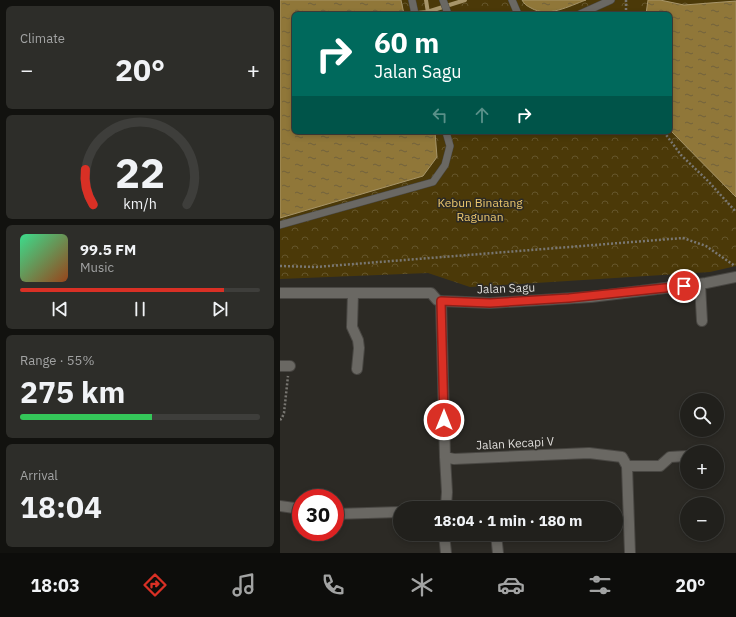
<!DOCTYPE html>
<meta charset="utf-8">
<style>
:root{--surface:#21201c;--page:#2d2d29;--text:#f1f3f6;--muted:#a2a3a3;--line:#3e3e3b;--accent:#d93025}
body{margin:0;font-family:"IBM Plex Sans",sans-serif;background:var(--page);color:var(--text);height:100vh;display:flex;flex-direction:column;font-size:15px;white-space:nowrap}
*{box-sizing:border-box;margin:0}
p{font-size:13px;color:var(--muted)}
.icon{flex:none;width:22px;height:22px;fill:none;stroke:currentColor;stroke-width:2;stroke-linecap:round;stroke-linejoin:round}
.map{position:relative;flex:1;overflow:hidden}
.drawer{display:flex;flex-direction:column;gap:6px;padding:6px;background:#12120f;width:280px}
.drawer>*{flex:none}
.guide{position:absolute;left:12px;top:12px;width:380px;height:122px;border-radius:6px;box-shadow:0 2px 6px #0003,0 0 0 1px var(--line);background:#00695c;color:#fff;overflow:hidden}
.controls{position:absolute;left:400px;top:393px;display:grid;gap:8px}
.controls a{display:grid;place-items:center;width:44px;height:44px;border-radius:50%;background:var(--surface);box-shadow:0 2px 6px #0003,0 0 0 1px var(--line);font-size:20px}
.speed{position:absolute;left:12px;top:489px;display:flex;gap:8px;font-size:20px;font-weight:700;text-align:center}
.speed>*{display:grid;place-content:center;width:52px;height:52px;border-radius:50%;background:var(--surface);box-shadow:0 2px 6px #0003,0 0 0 1px var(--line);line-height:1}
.speed .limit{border:6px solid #d22;background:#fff;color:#111}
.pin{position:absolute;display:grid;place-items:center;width:34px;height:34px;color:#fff;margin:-17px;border:2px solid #fff;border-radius:50%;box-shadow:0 1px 4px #0007}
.me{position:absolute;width:44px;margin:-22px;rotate:0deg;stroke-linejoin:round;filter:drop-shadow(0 0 3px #0008)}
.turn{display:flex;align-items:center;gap:14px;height:84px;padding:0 16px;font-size:18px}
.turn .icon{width:52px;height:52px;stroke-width:2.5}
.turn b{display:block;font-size:28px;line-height:34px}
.lanes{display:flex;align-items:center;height:38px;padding:0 16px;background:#0003;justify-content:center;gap:20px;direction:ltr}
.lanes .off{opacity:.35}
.big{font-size:30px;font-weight:700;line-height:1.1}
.drawer .tile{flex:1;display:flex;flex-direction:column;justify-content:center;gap:6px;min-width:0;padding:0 14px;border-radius:6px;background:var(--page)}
.drawer .dial{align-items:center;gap:0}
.dial svg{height:104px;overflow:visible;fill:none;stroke:var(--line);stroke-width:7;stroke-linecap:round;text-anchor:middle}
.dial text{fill:var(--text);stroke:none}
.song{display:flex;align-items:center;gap:12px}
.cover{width:48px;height:48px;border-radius:6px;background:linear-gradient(135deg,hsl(150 70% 55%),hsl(20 70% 35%))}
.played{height:4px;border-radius:2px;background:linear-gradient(90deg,var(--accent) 85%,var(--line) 85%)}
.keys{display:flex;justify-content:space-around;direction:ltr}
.heat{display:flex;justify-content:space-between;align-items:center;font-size:22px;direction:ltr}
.charge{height:6px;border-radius:3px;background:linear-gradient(90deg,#34c759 55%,var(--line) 0)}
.trip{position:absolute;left:113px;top:501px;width:230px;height:40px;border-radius:20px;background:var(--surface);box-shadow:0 2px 6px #0003,0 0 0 1px var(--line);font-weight:700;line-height:40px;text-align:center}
.tab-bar{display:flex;height:64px;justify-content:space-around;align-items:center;background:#0d0d0b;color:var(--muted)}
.tab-bar .icon{width:28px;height:28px}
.tab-bar .active{color:var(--accent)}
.tab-bar b{font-size:18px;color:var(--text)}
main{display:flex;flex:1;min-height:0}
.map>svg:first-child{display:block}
</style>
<main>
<section class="drawer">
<div class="tile"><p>Climate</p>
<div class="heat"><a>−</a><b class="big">20°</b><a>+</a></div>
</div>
<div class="tile dial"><svg viewBox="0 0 100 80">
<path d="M14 69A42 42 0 1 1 86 69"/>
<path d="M14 69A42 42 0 0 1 8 42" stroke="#d93025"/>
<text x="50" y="56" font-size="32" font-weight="700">22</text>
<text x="50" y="72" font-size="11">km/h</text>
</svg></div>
<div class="tile">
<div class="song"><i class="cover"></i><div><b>99.5 FM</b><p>Music</p></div></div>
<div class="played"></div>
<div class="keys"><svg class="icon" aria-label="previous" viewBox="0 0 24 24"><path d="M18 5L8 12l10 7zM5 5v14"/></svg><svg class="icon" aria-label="pause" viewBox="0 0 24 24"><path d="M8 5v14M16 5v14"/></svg><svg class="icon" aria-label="next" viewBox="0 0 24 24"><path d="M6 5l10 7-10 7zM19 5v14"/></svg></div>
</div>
<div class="tile"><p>Range · 55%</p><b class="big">275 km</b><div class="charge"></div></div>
<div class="tile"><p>Arrival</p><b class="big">18:04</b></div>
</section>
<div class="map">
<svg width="456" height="553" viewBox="0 0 456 553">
<defs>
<pattern id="park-crowns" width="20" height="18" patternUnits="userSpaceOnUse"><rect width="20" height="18" fill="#4b3908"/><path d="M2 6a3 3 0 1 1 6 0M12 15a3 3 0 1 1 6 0" fill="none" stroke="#64552b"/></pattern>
<pattern id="water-ripples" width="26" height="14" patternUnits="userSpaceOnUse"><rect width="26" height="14" fill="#907739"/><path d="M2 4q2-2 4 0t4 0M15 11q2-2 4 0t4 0" fill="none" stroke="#71623c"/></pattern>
</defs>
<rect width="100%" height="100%" fill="#2c2a25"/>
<path fill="url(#park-crowns)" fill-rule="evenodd" d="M0,0H456V266L430,272L190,287L148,273L0,279ZM14,14H390V132H14Z"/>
<path fill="url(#water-ripples)" stroke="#a79569" d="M0,0H121L124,14H14V132H155L157,157L143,176L0,218Z
M242,0H306C289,6 268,18 251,8C247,6 244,4 242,0Z
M368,0H380L404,5L456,1V197L390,130V14H366Z"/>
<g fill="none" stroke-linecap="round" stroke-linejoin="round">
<path stroke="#a79569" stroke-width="4" d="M146,0L148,13
M125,14L147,12L185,0"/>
<g stroke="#494743" stroke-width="8">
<path id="lane" d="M132,0L135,14
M163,0L168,14
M232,0L238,14
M300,14L331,0
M0,225L153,182L165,165L170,146L166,132"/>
</g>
<g stroke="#494743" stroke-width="12">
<path id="street" d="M420,284L422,321
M73,293L72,327L78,340L79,348L77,369
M161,301L165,457L174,459L309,453L342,457L347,466L350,553
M0,366H10
M347,466H380L390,457L407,456
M0,506L21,509
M164,508L166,506L167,492L165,457
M55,514L120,512
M164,534L166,553
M216,534L218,553"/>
</g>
<g stroke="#494743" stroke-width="12">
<path id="secondary" d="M0,293H151L157,300L161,301L210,303L311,297L426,283L456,277"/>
</g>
<path stroke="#797772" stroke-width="2.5" stroke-dasharray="2 2" stroke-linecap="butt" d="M346,14V0
M384,132L401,155L429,182L456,212
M0,266L36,267L403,238L426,246L455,266
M0,420L2,418L4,413L8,376"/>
<use href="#lane" stroke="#6a6863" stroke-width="7"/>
<use href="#street" stroke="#6a6863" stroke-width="10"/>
<use href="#secondary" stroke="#6a6863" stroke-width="10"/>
</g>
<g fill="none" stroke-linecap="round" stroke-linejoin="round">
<g stroke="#8d1f18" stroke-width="10">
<path id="route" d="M164,420L161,301L210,303L289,298L404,286"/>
</g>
<use href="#route" stroke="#d93025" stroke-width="7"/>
</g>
<g text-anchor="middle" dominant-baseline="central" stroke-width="3" stroke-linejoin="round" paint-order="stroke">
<g font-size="12" fill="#ebc66c" stroke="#2c2a25">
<text x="200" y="202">Kebun Binatang<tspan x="200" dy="14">Ragunan</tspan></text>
</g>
<g font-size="12" fill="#dedcd9" stroke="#2c2a25">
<text transform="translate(226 288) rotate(-2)">Jalan Sagu</text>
<text transform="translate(235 443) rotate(-3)">Jalan Kecapi V</text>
</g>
</g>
</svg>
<div class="controls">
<a><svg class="icon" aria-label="search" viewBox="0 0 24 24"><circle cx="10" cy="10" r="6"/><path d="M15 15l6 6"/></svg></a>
<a>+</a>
<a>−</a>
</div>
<div class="speed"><div class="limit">30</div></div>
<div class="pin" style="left:404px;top:286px;background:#d93025"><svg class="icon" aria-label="arrive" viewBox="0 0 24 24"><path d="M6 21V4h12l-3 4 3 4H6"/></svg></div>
<svg class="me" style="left:164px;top:420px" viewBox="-20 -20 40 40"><circle r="17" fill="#d93025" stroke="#fff" stroke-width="3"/><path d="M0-11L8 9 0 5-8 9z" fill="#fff"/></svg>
<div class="trip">18:04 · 1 min · 180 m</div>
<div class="guide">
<div class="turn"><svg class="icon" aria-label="right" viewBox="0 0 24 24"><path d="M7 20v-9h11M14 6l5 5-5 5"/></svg><div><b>60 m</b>Jalan Sagu</div></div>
<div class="lanes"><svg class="icon off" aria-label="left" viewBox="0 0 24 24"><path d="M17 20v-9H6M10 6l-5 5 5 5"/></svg><svg class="icon off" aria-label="ahead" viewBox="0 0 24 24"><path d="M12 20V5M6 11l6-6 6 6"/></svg><svg class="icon" aria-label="right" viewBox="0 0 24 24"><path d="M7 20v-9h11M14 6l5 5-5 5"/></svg></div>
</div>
</div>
</main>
<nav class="tab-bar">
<b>18:03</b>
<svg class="icon active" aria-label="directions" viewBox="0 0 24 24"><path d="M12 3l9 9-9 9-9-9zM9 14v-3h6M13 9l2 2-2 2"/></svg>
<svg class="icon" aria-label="music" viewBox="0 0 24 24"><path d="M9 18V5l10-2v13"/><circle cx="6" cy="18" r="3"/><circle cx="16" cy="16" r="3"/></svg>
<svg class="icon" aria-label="phone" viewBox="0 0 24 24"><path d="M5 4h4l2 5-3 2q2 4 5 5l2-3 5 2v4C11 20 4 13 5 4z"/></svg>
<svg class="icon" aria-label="climate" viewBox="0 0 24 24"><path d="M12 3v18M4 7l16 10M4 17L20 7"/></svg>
<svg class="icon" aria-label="car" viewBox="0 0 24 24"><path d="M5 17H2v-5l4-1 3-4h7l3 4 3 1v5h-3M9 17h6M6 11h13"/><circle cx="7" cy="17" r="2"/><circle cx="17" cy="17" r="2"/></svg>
<svg class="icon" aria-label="filters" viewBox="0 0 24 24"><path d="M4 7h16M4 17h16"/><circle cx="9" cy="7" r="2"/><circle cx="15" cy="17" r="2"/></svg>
<b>20°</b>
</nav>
